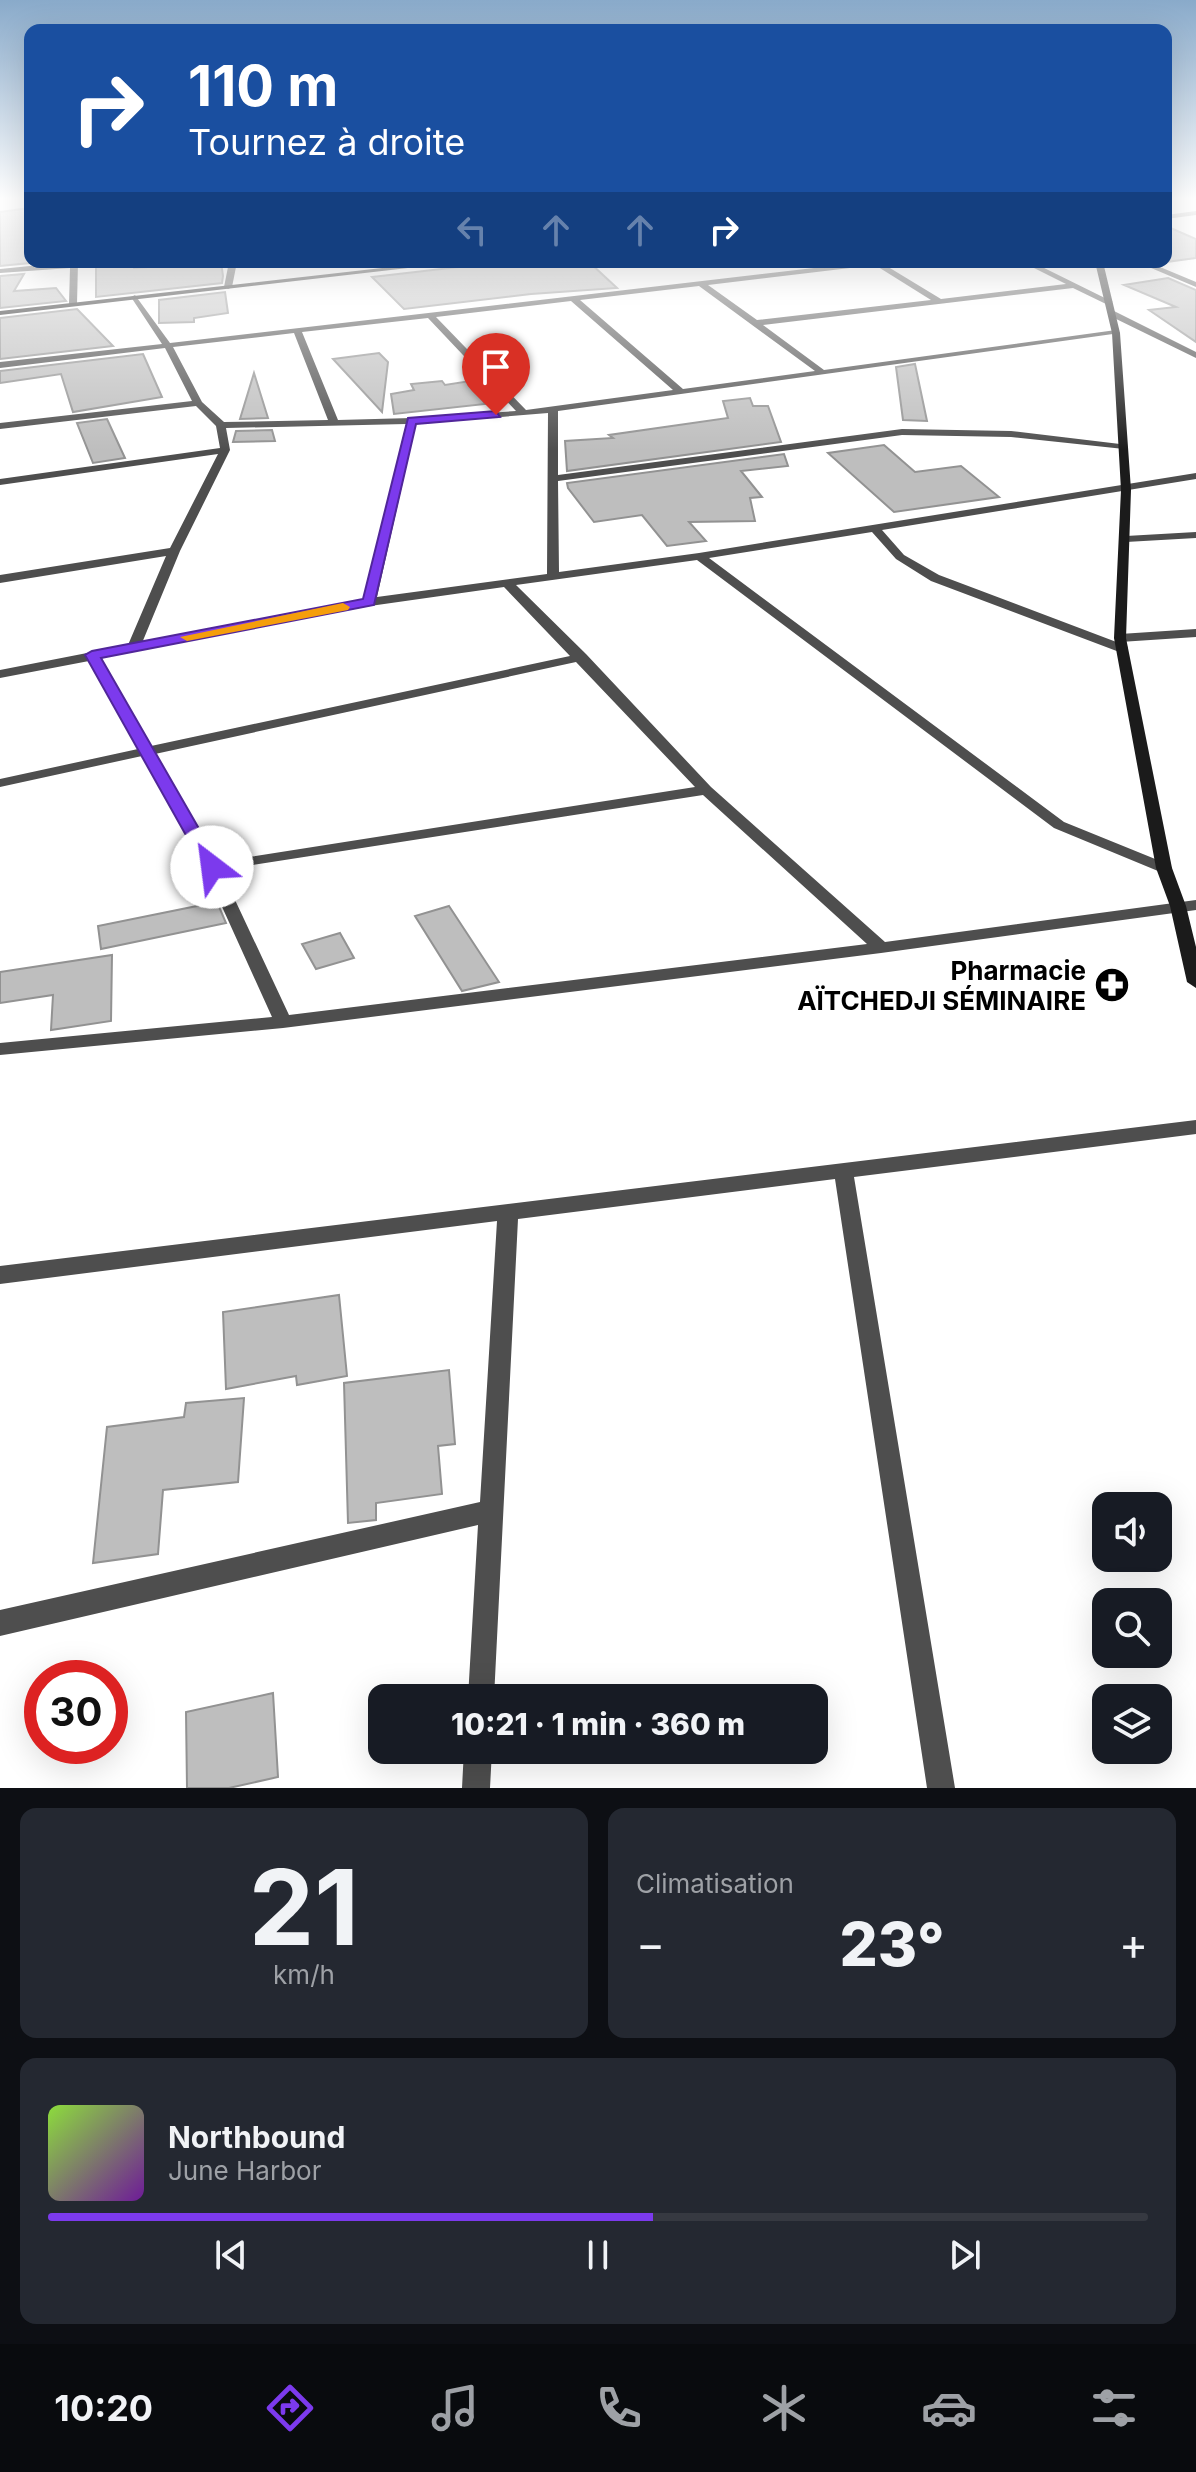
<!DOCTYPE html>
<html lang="fr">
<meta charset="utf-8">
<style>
:root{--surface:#171b24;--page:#242831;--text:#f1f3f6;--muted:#9ea1a6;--line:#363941;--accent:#7c3aed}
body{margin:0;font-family:Inter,sans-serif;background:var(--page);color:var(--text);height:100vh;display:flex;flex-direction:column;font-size:30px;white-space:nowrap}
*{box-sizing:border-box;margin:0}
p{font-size:26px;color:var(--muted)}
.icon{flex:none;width:44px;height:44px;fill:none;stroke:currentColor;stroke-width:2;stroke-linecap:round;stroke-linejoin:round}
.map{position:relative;height:1788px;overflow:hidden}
.side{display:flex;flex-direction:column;gap:20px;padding:20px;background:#0d0f14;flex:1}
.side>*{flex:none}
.banner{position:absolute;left:24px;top:24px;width:1148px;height:244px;border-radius:16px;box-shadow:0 8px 32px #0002;background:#1a4fa0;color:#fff;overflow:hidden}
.controls{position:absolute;left:1092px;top:1492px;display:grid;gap:16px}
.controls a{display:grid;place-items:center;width:80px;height:80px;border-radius:16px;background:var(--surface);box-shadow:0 8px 32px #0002;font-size:40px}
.speed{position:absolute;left:24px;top:1660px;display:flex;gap:16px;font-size:40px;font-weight:700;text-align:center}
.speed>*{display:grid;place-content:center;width:104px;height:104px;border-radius:50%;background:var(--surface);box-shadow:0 8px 32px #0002;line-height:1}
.speed .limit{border:12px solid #d22;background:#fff;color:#111}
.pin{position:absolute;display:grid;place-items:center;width:68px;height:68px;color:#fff;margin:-82px -34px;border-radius:50% 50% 50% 0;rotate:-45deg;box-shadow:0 0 8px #0007}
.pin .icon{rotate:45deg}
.me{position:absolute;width:88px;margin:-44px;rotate:330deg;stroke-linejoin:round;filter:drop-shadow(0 0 6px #0008)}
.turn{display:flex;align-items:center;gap:28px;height:168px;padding:0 32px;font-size:36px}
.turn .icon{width:104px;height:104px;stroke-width:2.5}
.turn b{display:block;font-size:56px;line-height:68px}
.lanes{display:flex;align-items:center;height:76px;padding:0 32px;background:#0003;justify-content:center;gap:40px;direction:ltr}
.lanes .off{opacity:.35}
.big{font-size:60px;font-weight:800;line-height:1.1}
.side .widget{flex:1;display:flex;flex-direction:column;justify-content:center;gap:12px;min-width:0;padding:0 28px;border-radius:16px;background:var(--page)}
.side .dial{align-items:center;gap:0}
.dial b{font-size:104px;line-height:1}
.song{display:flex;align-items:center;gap:24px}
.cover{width:96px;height:96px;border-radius:12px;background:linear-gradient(135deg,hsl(90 70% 55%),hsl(280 70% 35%))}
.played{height:8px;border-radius:4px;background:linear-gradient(90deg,var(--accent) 55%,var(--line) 55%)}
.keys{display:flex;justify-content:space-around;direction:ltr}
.heat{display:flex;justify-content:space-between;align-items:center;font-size:44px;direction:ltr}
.side .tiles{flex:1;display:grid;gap:20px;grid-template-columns:1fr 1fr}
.widget:last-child{grid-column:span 2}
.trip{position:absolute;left:368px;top:1684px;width:460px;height:80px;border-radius:16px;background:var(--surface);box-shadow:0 8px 32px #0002;font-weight:800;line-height:80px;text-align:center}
.tab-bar{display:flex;height:128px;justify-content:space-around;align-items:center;background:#090b0e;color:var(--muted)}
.tab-bar .icon{width:56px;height:56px}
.tab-bar .current{color:var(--accent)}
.tab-bar b{font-size:36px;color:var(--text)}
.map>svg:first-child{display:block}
</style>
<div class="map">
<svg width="1196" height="1788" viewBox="0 0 1196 1788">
<rect width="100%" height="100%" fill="#fff"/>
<path fill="#bebebe" stroke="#929292" stroke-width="2" d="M30,208V263L0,266V212Z
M1166,226L1196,239V258L1166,262Z
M96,262H133L134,268L221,262L223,276L222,283L96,297Z
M502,262H589L617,288L531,294L404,309L372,277Z
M24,274L14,291L56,288L66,301L0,308V276Z
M1168,278L1196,290V342L1149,310L1176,307L1124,285Z
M225,292L228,313L194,318V322L159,323V300Z
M77,309L113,346L0,359V318Z
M379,353L388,362L382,412L333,359Z
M143,354L162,397L73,412L61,374L0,383V371Z
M915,364L927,421L903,420L896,367Z
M254,373L268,418L240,419Z
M442,381L445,385L470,381L485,404L394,414L391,394L414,390L411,384Z
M750,398L753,406H768L781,442L567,471L565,441L613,438L609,435L728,418L723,401Z
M107,419L125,458L93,463L77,423Z
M272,430L275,441L233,442L236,431Z
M884,445L915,472L961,466L999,497L894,512L828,453Z
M784,454L788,466L741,471L762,497L750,498L755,521L689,522L706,541L667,546L642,515L594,522L568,488L567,483Z
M217,902L226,923L101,949L98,926Z
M449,906L499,982L462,991L415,916Z
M340,933L354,958L316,969L302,944Z
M112,955L111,1021L51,1030L53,995L0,1003V972Z
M339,1295L347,1376L297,1385L296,1376L226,1389L223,1312Z
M449,1370L455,1444L438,1446L442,1494L376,1503V1520L348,1523L344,1383Z
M244,1398L238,1482L163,1490L158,1554L93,1563L107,1427L184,1417L186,1403Z
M273,1693L278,1777L229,1788H187L186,1712Z"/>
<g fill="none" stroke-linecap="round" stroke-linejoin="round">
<path fill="#4e4e4e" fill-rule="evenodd" d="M1196,211V215L1166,219V215Z
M70,262H78L77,304L73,306L69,304L70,268L0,273V269Z
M229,262H237L232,287L228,289L224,287Z
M866,262H880L941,299L1066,284L1022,262H1032L1113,302L1106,304L1073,288L763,325L824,370L1116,330L1120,333L558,411V475L902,429L1011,431L1120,444L1124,445V449L1011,437L902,435L558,481L559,572L699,553L1196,473V479L882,530L904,555L939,575L1127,646L1128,649L1122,653L931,581L896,559L872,532L709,558L1064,822L1170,865L1172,868L1170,871H1158L1054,828L697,560L516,585L586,654L711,787L885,942L1196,900V910L881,953L283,1028L0,1055V1043L272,1017L204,867L142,756L0,787V779L138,749L89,661L0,678V670L128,645L166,556L0,583V575L170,548L218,454L0,485V479L220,448L216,426L196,406L0,429V423L192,401L165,348L0,368V362L162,344L131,297L135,295L170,343ZM875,265L931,300L757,320L708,285ZM699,286L815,371L683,389L580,300ZM571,301L673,390L526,410L436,317ZM428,318L516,411L412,418L338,420L302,332ZM294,333L328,420L224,422L202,402L173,347ZM548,413L547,574L377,597L416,424ZM406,424L365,599L142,643L180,551L230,450L226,428ZM504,587L570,656L151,746L100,658L370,606ZM576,662L695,787L217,862L155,754ZM703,795L867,944L289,1015L221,870Z
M1137,262H1148L1196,282V287Z
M1108,311H1114L1196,352V358L1108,315Z
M1196,532V538L1126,542L1120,539L1126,536Z
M1196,629V637L1120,642L1114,638L1120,634Z
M1196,1120V1134L854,1177L955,1788H927L835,1179L518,1219L494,1698H468L478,1525L0,1636V1610L480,1502L497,1221L0,1284V1266Z
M464,1750H492L490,1788H462Z"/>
<path fill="#1b1b1b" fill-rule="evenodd" d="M435,262H460L0,315V311Z
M1095,262H1103L1120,333L1131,490L1126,638L1172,868L1186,906L1196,947V988L1187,982L1170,906L1156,868L1114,638L1121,490L1112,333Z"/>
</g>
<linearGradient id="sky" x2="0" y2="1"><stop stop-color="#89aaca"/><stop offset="0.44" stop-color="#fff"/><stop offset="1" stop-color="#fff" stop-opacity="0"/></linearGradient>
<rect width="1196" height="451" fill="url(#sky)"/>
<path fill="#7c3aed" stroke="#51269a" stroke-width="2" d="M496,411L500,417L416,424L374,605L101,658L221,867L218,871H206L85,655L92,651L363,599L408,418Z"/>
<path fill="#f59e0b" d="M343,603L350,607L348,610L187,641L180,637Z"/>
<defs>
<g id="pharmacy-disc" transform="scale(1.8)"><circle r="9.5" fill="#000" stroke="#fff"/><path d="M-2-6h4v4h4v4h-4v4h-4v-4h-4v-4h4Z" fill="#fff"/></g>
</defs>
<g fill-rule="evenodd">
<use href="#pharmacy-disc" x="1112" y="985"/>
</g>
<g text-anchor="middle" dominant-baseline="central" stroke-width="8" stroke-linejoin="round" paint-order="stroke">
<g font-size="26" font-weight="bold" fill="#000" stroke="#fff" text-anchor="end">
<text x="1086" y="970">Pharmacie<tspan x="1086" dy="30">AÏTCHEDJI SÉMINAIRE</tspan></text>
</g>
</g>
</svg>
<div class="controls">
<a><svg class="icon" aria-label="sound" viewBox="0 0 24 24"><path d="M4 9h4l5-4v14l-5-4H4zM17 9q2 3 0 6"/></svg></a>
<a><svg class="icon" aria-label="search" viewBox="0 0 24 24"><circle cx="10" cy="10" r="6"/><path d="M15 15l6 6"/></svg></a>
<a><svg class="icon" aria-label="layers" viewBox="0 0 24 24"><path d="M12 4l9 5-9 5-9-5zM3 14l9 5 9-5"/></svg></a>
</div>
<div class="speed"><div class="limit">30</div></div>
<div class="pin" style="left:496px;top:415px;background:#d93025"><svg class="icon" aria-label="arrive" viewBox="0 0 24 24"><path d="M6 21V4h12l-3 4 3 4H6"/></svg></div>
<svg class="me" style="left:212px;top:867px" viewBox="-20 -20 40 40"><circle r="19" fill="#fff"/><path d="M0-13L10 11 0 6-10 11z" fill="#7c3aed"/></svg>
<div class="trip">10:21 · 1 min · 360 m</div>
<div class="banner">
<div class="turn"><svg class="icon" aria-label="right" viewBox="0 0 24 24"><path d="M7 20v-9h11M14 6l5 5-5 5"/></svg><div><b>110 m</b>Tournez à droite</div></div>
<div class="lanes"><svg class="icon off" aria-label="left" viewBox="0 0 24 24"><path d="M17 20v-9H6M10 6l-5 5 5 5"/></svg><svg class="icon off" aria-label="ahead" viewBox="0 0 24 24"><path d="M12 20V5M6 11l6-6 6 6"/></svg><svg class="icon off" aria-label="ahead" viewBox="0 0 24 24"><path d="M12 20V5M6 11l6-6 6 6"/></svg><svg class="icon" aria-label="right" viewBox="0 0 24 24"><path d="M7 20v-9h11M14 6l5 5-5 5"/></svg></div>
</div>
</div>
<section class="side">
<div class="tiles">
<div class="widget dial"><b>21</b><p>km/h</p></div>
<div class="widget"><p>Climatisation</p>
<div class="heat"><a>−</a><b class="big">23°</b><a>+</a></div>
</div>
<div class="widget">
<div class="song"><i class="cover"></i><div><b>Northbound</b><p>June Harbor</p></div></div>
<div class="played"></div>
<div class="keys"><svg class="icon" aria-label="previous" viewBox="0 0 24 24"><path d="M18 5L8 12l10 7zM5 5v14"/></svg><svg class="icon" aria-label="pause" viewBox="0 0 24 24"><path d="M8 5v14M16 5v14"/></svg><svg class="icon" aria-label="next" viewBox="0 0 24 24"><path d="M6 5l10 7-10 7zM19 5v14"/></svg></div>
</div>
</div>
</section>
<nav class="tab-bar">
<b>10:20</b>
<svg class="icon current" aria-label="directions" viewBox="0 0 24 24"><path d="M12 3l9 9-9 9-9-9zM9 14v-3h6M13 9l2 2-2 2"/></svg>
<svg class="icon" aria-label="music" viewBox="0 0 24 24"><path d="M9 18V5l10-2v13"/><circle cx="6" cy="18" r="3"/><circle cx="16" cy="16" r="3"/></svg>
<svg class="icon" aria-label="phone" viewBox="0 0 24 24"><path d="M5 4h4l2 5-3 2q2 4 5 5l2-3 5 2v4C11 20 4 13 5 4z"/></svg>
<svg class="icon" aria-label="climate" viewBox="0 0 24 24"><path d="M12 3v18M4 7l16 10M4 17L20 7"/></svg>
<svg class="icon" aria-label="car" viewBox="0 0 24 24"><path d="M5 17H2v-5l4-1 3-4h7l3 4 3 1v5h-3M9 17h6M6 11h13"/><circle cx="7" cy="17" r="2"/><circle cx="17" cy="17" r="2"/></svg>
<svg class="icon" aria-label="filters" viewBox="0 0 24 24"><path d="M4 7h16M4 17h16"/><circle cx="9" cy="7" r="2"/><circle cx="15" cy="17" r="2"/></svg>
</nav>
